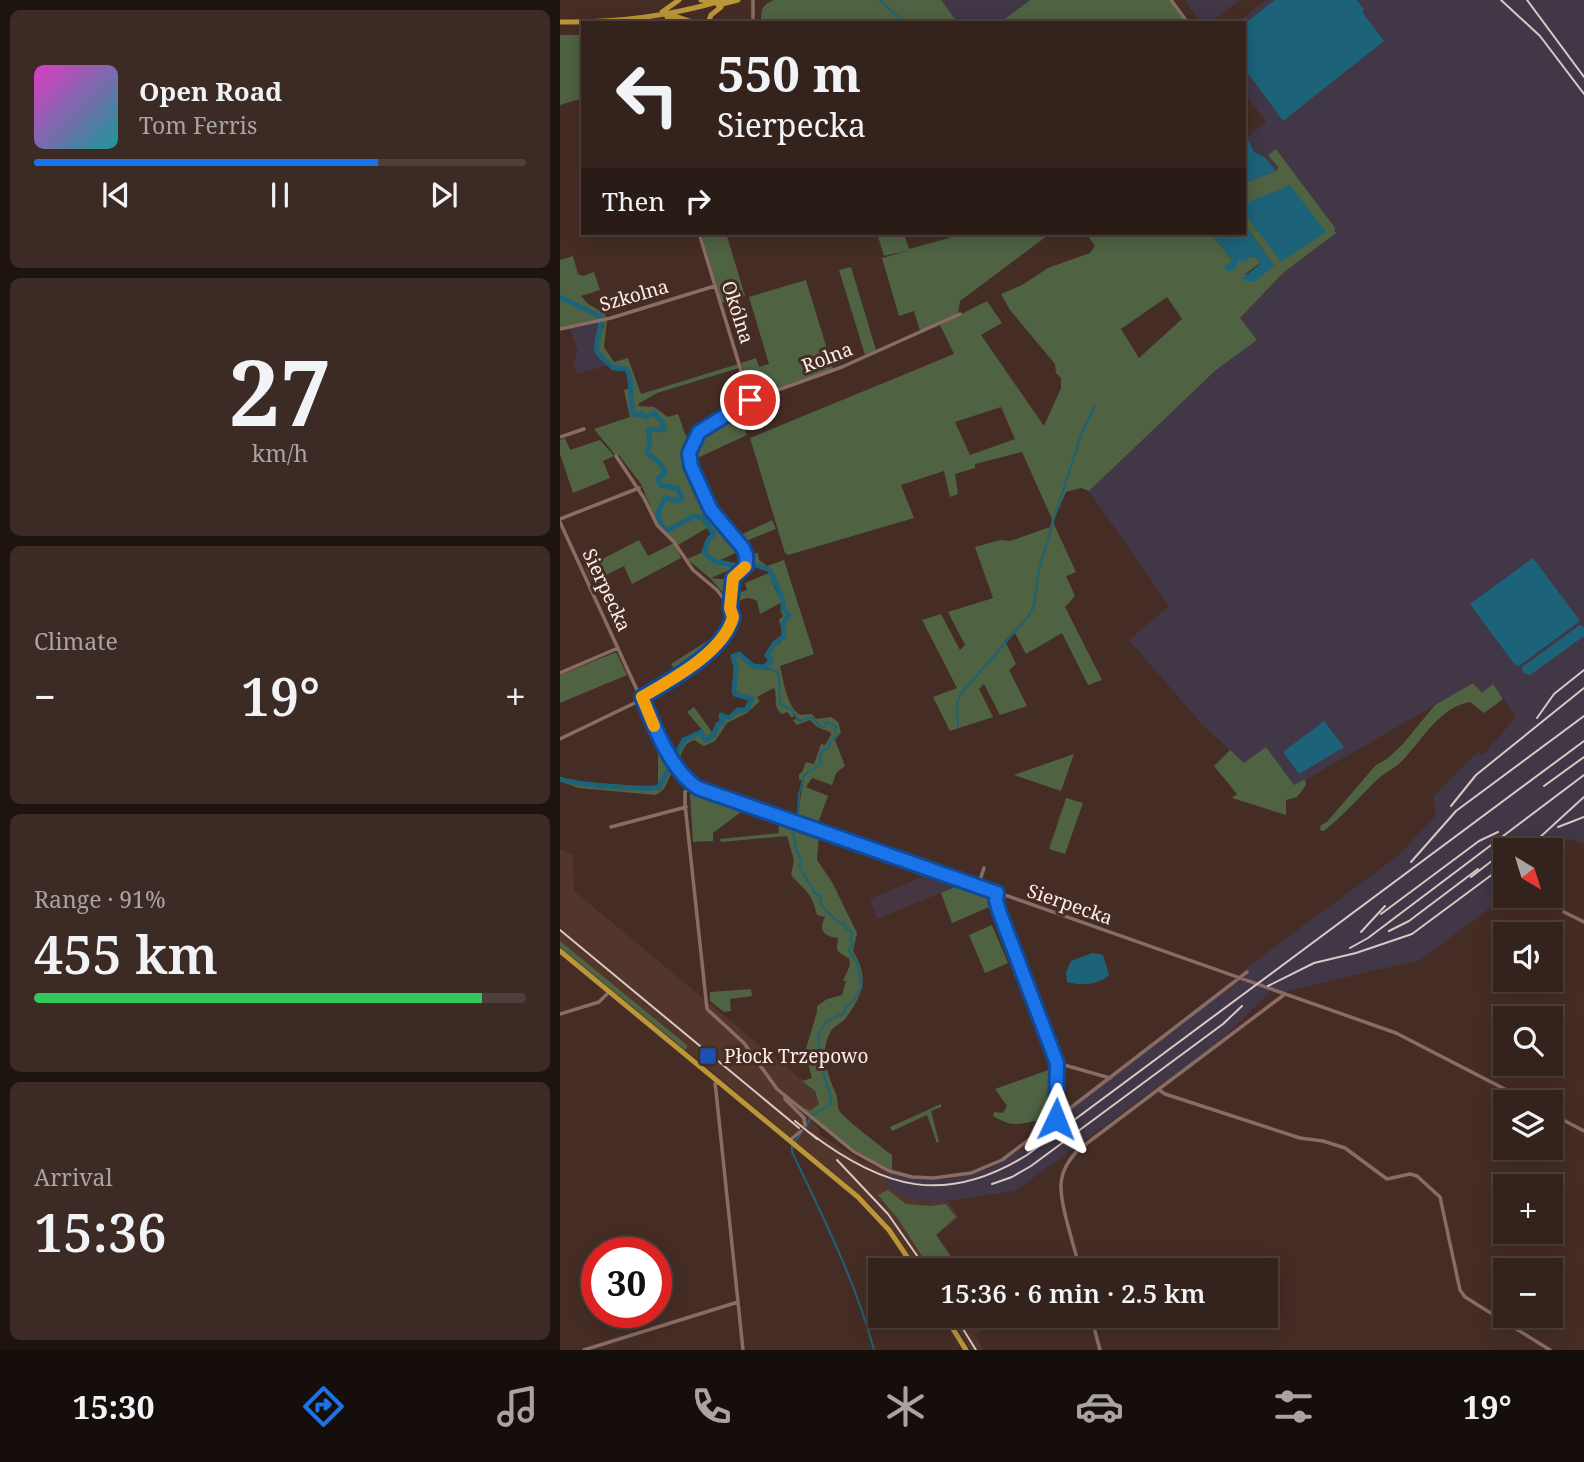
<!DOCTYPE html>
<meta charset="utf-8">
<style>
:root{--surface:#34221c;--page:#3c2a25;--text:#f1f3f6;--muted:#a9a4a3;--line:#4e3f3b;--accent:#1a73e8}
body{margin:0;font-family:"Noto Serif",serif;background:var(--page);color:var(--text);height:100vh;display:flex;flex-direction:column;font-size:26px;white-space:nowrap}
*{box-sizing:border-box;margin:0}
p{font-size:23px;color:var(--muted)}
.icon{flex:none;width:38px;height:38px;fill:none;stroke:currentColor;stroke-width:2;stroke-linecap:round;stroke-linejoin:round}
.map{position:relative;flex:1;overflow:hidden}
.drawer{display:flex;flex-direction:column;gap:10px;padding:10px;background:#1d130f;width:560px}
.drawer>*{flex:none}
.hud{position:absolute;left:21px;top:21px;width:665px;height:214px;border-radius:0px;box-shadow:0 4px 18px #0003,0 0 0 2px var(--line);background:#34221c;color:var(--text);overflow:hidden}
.needle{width:46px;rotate:142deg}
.controls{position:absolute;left:933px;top:838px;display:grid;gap:14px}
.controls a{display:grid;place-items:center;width:70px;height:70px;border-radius:0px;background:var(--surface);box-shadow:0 4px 18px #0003,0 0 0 2px var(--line);font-size:35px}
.speed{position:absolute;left:21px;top:1237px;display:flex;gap:14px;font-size:35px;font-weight:700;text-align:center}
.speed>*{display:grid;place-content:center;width:91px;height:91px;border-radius:50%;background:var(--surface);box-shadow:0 4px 18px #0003,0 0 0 2px var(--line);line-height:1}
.speed .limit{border:10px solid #d22;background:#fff;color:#111}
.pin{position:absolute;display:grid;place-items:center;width:60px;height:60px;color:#fff;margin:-30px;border:4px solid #fff;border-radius:50%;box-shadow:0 2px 7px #0007}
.me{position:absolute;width:77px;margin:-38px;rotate:2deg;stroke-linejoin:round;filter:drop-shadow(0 0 5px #0008)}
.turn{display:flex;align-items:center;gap:24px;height:147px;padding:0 21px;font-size:32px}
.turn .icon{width:91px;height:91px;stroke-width:2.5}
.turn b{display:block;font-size:49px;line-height:60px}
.then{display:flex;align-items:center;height:66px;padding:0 21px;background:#0003;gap:14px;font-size:26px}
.big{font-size:52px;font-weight:600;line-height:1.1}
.drawer .widget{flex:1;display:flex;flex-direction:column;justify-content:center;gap:10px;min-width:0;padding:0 24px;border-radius:10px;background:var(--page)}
.drawer .dial{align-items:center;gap:0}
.dial b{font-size:91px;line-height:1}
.song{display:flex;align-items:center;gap:21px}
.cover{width:84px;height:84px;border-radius:10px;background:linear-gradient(135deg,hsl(310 70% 55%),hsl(180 70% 35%))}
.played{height:7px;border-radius:4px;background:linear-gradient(90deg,var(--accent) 70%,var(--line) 70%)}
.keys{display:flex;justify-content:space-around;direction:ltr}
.heat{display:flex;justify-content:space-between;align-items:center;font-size:38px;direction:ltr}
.charge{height:10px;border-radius:5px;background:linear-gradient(90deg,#34c759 91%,var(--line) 0)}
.trip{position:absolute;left:308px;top:1258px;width:410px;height:70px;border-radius:0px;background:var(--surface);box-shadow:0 4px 18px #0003,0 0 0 2px var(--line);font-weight:600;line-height:70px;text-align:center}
.menu{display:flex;height:112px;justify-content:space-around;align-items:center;background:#150e0b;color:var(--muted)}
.menu .icon{width:49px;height:49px}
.menu .selected{color:var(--accent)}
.menu b{font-size:32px;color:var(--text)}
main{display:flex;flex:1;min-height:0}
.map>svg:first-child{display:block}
</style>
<main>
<section class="drawer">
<div class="widget">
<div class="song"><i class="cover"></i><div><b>Open Road</b><p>Tom Ferris</p></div></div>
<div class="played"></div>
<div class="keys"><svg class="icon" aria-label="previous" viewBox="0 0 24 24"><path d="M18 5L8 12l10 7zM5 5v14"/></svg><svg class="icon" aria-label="pause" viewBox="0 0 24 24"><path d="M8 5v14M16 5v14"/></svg><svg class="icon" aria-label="next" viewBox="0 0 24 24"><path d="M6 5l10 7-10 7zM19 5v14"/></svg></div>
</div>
<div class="widget dial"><b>27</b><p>km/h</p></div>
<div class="widget"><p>Climate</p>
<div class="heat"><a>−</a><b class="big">19°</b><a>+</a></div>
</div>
<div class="widget"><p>Range · 91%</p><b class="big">455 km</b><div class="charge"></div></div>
<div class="widget"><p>Arrival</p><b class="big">15:36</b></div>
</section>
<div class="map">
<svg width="1024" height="1350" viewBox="0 0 1024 1350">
<rect width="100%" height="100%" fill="#452d25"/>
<path fill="#463641" d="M369,874L402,884L317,919L310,899Z"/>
<path fill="#413747" d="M381,0H470L439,23H398Z
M625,0H680L650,23H641Z
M706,0H1024V843L1007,839L991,855L990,850H945L946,896L860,960L724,992L713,988L709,993L657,1044L455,1191L380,1202L368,1203L347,1198L326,1185L329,1173L354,1179L380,1180L404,1176L431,1168L460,1150L626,1020L676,983L681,981L688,973L685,969L839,855L876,815L873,797L918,752L923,755L956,717L933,684L922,694L913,683L735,786L684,764L640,722L569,640L609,606L529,491L656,370L696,340L679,318L723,273L776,233V229L716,149L708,155L718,168L716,171L706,158L694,152L685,139L706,122L684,92V23H676Z
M40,322L36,350L49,365L17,374L13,361L16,360L15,354L18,352L10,329Z"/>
<path fill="#53362b" d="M0,849L13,855L14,891L255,1091L259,1104L249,1112L245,1108L242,1112L259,1129V1134L300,1160L329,1173L326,1185L347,1198L369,1203L388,1201L399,1217L377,1235L401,1270H360L329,1225L306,1200L0,945Z
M389,1316H422L426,1327L415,1335L424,1350H411Z"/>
<path fill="#4f6242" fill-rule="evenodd" d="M214,0H381L398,23H201C201,10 201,5 214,0Z
M470,0H609L626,23H439Z
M0,35H23V98L0,105Z
M716,149L776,229L774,230L776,233L723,273L680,318L697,340L656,370L529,491L521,488L506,492L493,522L516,572L506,576L515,596L505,607L542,680L528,685L502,633L466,654L454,631L445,641L456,664L449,670L467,706L440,715L424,684L419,689L433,717L390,731L373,697L397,688L362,620L381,614L400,650L405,645L388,612L433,598L415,547L440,540L450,541L490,527L492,519L462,452L415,464V468L395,474L398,494L390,497L384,471L341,485L354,518L228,555L225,553L190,438L394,354L380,325L427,301L442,323L421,335L484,426L501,388V378L496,373L495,364L450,310L441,294L462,285L488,268L530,253L535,246L526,233H651L671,259V263L676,265L678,261L691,256L697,258L700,263L684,275L714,265L684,224V183L716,171L718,167L708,155ZM607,297L622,319L579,358L561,329ZM441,407L455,439L410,455L395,422Z
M141,233H166L185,296L162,303Z
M317,233H344L349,249L389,238V233H491L400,301L398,314L360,331L354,311L339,316L322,258L350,250L324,256Z
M13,256L18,274L23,276L34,272L40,290L21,296L28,304L44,313L46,317L0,328V260Z
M291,267L316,350L305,355L279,270Z
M246,280L273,369L192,397L181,363L196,358L199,367L209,364L189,297Z
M43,321H47L44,347L54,362L68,358L81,394L178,364L179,368L97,393L78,404L79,406L94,407L108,417L118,414L125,434L127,436L134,433L131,445L127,451C130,469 143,500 153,515C162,528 174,537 182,550L158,561L149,557L144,552L147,550L148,540L155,534L143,517C130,514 119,521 108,529C100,526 99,517 99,510L97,517L103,528L108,531L133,517L143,519L149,527L118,545L98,525L81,484L59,455L56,456L34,429L70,417L64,390L70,388L68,369L53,367L38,350V334L44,327Z
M177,410L187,435L131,461C127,433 157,422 177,410Z
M5,438L10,450L40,440L54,456L43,461L50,478L13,493L0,454V440Z
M212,520L216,529L181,543L176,537Z
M79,540L88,556L114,543L121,558L72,584L64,566L32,582L25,568Z
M143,552L148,559L176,567L151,578L170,580V601L150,578L127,559Z
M198,553L199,560L207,566L224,560L254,654L220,666C224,682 226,705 240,715L252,714L256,719L271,717L278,722L281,732L275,740L285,766L276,773L272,785L252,778L246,787L268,796L257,826L239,819C238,803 243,790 244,777L249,771L243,775V781L239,779V774L242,772L246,762L254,764L261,744L265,745L271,735L270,732L257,727L250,720L237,725L233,720L236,719L239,722L242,721L235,716L231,708L234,716L232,718L227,712L222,714C212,706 218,697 214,688L197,697L200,701L187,713L167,723L155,741L144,746L134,740C124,743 122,752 119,761L116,757L125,741L141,732L144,736L143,731L127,712L134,707L154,735L156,727L163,724L161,715L169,718L178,711H185L192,702V698L175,691L176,668L174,655H179L194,667L215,671L220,675L216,670L205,668L212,662L208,655L214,645L219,644L225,637L224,623L227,619L220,625L219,620L223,616L220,610L222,609L228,614L227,618L230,613L224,608V601L211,570L190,563L193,554Z
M209,573L215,589L222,602L200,614L197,601C187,595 179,599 173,608V595L187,590L185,583Z
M163,631L157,639L117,673L111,664Z
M56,652L67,675L0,703V675Z
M913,683L922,693L933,684L943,699L924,713L910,702C879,707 862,741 841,762C835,768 826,772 819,778C800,796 784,815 764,831L760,830L761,825L767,822L815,766L828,758L842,745L875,705Z
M706,747L734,785L745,779L746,785L737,797L726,800V815L672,798L677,794L654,766L670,750L684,763Z
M101,748L114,768L104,789L96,795L18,788L0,781V778L22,782L94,787L98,784V750Z
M514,754L501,791L454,775Z
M136,791L185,809L153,833V841L133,842L130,794Z
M506,798L523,803L505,854L489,849Z
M218,820L259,834L257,860L272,882L297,933L293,951C310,979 303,994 285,1019C281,1024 273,1026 270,1033C259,1053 268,1075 276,1094C278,1099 277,1106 279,1110C283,1118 323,1148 332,1155V1171L288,1146L244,1110L245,1108L250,1111L259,1104L255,1091L242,1081L252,1078L245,1052L257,1012V1006L267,999L282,995L286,981H283L290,965L289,959C275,949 276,953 278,938C264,936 258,931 265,917L257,915C251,891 246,892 231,875L234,860L227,836L161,842L160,839L219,833Z
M402,884L427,896L434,905L392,923L381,893Z
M432,925L448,963L425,973L409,935Z
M0,941L128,1046L125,1050L0,947Z
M191,989L192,996L170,999L171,1011L164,1012L150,1001V992Z
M494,1068L490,1119L485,1123L484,1120C460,1122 457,1130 433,1116L434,1112L443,1113L447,1106L435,1089Z
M381,1104V1107L371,1111L379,1142L377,1143L367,1115L332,1131L330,1127Z
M328,1190L346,1204L370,1206L386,1204L396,1217L376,1235L400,1270H371L338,1219L318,1195Z"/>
<path fill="#1c6379" d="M715,0H797L804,10L802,12L824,41L723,121L684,68V24Z
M684,139L689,141L694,152L706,158L716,171L684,183Z
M730,185L766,232L721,262L684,213V204Z
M684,224L714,265L696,281H685L682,278L698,266L700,263L697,258L691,256L685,261H678L676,268L668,272L664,266L671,263V259L651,233H684Z
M973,558L1020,621L959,666L955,665L910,604Z
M1020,625L1024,627V636L970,675L963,673L962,667Z
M764,721L784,747L739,774L723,752Z
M532,953L543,955L549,975C539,985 520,986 507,982L506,972L511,961Z"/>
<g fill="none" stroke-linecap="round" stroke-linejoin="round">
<path stroke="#1c6379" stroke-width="2" d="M320,0L345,23
M204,667L216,671L219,675L220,704L231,709L239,721L251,717L261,727H264L266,722L276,726L274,730L278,735L270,741L269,748L265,749L259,756L262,763L244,775L239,795L238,817L233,831L236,849L241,861L239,867L256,894L261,896L260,904L278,922L285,924L286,928L293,934L290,940L293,942L292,947L288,949L297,963L302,987L294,1001L287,1005L284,1013L267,1021L258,1034L261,1064L271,1099L270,1105L252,1115L246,1127
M398,727L397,703L400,695L470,614L474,605L479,570L492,525L521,435L535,405
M241,1133L232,1146V1152C263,1217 295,1280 314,1350"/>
<path stroke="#1c6379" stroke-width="5" d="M0,297L41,317C42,329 35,341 37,351C39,357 49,363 53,368L67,369C74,383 68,400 74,415L82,414L85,417L94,413L103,423L104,430L88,429L90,442L87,453C94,458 102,463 105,473L98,479L101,485L118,489L122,498L119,501L105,498L97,515L103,528L108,530L134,516L143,518L154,534L148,540L144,552L154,561L177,566L185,564L196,565L210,570L223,600V609L229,615L223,623L224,636L214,644L207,655L211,661L204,667L193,666L179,654L173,656L176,668L174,691L175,694L192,699L186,710H178L169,718L161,715L162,724H158L154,734L147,740L144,739L141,732L124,740L99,787C85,791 15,784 0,779"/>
<path stroke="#896d64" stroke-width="3.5" d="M611,0L628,23
M193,23V0
M139,233L190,400
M0,329L51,318L155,286
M0,437L24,429
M56,456L84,498L97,525L114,542L133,570L157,590L172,610L173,617L162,638L153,647L119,675L82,697
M0,519L79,488
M0,522L99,738L123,774L136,786L836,1033L970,1102
M170,608L173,578L186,566V555L183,548L151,511L131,466L129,453L139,432L190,400L282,367L400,314
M0,673L58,648
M0,739L83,699
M132,784L125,792V804L147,1009L184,1043L217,1089L293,1151L329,1171L352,1177L374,1178L411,1173L442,1160L496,1119L497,1063L436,903L437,894
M51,827L126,807
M418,886L424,868
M1004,912L1024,922
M0,1014L39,1002L50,991
M497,1063L550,1078
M158,1082L155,1084L156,1091L183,1350
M599,1090L605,1094L740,1138L763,1141L785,1148L827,1179L850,1174L857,1176L880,1197L900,1290L905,1297L990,1350
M225,1096V1099L244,1118L245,1125
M990,1113L1024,1131
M496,1119L687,972
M230,1140L241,1131
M520,1270C515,1248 500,1206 501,1184C502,1170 509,1160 518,1150L725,994
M531,1316L540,1350
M24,1350L178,1302"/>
<path stroke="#ba9638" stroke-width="5" d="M141,0L152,2
M158,5L178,0
M102,12L119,0
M107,17H118L135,23
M0,22C56,23 110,16 164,0
M148,23L151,15L161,7
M0,951L298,1197L329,1230L356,1270
M385,1316L406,1350"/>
<path stroke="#dac8c2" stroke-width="2" d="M941,0L980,36L1024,94
M967,0L1024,77
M977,718L994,694L1024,670
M984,786L1024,757
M891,806L916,775L1024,688
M998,827L1024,817
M966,850L1024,797
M851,862L896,811L1024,716
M911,877L933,860L952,840
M821,914L919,841L938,832
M0,930L239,1128
M829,931L849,921L918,869
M801,932L825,906
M790,948L808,938L1024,775
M708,986L754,963L796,953L852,934L945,865
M235,1121L257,1139
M250,1133C324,1189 385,1206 467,1155L1024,741
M277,1160L328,1214L367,1270
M432,1184L452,1177L471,1166L663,1024L682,1006
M395,1316L416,1350"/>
</g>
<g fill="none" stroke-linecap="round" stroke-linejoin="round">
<g stroke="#114b97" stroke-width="18">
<path id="route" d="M190,400L139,432L129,453L131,466L151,510L183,548L186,555V566L173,578L170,608L173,617C164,652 111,680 82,697C94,726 111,771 138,788L437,893L436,900L439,911L497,1063L496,1119"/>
</g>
<use href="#route" stroke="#1a73e8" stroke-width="12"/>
<path stroke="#f59e0b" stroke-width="12" d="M94,726L82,697C111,680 164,652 173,617L170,608L173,578L185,567"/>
</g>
<rect fill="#1a4fb4" stroke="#452d25" stroke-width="2.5" x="139" y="1047" width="18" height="18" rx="3.5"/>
<g text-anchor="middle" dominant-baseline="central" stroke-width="6" stroke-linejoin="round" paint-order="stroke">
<g font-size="19" fill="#feeee8" stroke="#452d25">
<text transform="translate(74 295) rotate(-16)">Szkolna</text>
<text transform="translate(178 312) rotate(72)">Okólna</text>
<text transform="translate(267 357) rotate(-21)">Rolna</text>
<text transform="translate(47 590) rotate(65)">Sierpecka</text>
<text transform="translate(510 904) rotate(19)">Sierpecka</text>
</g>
<g font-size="19" fill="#feeee8" stroke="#452d25" text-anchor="start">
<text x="164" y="1056">Płock Trzepowo</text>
</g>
</g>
</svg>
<div class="controls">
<a><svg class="needle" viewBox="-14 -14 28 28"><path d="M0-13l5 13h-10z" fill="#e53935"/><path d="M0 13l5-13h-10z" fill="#a9a4a3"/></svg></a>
<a><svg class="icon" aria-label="sound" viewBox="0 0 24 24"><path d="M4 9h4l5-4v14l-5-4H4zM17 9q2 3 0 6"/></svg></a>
<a><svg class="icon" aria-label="search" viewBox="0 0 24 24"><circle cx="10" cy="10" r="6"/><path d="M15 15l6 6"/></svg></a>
<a><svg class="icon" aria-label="layers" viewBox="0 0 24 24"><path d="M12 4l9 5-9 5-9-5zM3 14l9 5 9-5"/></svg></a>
<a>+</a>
<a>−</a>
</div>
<div class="speed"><div class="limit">30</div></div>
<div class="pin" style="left:190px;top:400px;background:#d93025"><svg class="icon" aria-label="arrive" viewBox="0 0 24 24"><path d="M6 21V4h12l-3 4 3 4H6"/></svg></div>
<svg class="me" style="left:496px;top:1119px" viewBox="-20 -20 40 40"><path d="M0-17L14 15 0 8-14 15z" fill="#1a73e8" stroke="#fff" stroke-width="4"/></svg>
<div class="trip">15:36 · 6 min · 2.5 km</div>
<div class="hud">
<div class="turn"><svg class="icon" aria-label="left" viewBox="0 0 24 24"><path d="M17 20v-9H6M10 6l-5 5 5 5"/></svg><div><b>550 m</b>Sierpecka</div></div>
<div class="then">Then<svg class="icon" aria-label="right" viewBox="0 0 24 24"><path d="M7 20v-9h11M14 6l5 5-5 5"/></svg></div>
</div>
</div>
</main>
<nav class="menu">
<b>15:30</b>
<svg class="icon selected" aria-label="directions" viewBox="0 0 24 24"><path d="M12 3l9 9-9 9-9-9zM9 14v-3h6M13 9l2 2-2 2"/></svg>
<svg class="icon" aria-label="music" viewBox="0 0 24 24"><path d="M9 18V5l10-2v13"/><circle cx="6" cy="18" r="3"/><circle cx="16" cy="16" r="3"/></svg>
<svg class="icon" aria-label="phone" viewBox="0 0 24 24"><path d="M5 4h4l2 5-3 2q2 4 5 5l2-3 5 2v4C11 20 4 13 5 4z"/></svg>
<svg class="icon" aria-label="climate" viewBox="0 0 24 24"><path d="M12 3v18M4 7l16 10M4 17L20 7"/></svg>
<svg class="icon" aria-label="car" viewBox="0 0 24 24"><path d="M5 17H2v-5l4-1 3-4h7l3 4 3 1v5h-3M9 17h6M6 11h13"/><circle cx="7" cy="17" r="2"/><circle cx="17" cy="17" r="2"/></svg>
<svg class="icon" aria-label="filters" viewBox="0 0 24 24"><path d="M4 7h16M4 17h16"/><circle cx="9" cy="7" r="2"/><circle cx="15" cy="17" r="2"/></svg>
<b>19°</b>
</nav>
